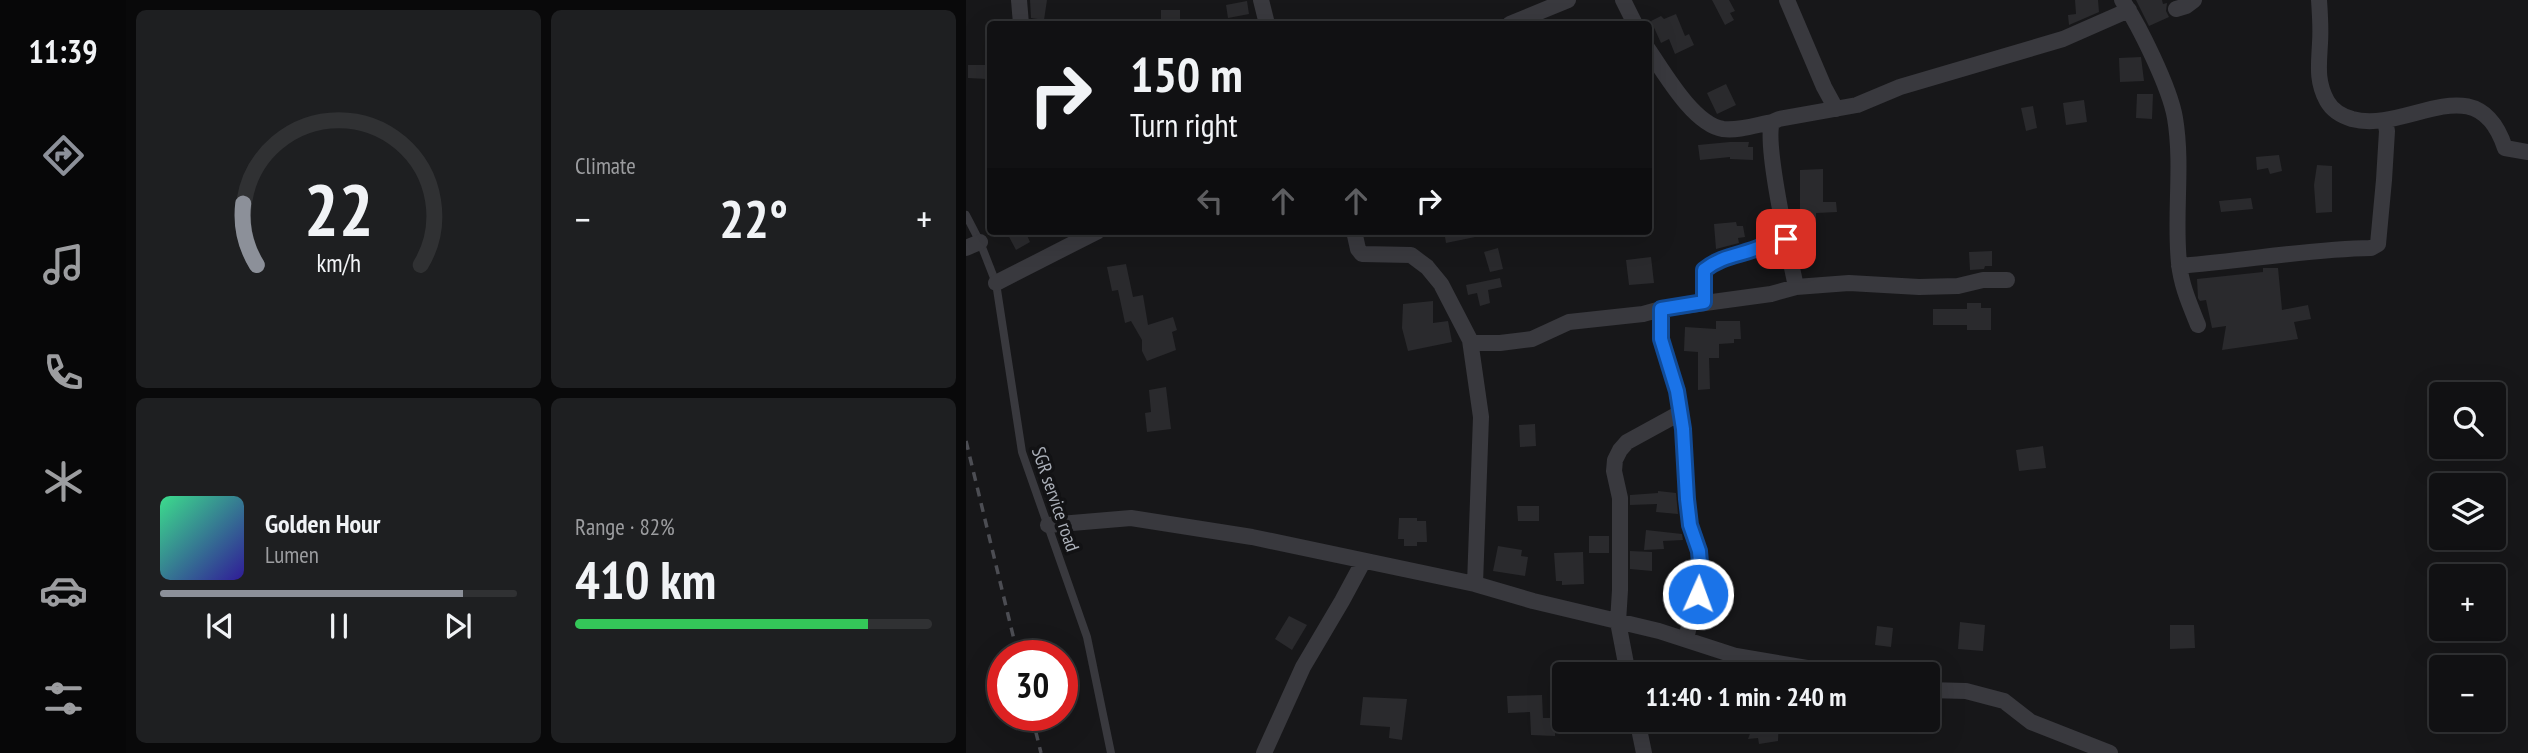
<!DOCTYPE html>
<meta charset="utf-8">
<style>
:root{--surface:#111113;--page:#1e1f21;--text:#f1f3f6;--muted:#9c9da0;--line:#303133;--accent:#8c9099}
body{margin:0;font-family:"PT Sans Narrow",sans-serif;background:var(--page);color:var(--text);height:100vh;display:flex;flex-direction:column;font-size:26px;white-space:nowrap}
*{box-sizing:border-box;margin:0}
p{font-size:23px;color:var(--muted)}
.icon{flex:none;width:38px;height:38px;fill:none;stroke:currentColor;stroke-width:2;stroke-linecap:round;stroke-linejoin:round}
.map{position:relative;flex:1;overflow:hidden}
.side{display:flex;flex-direction:column;gap:10px;padding:10px;background:#09090a;width:840px}
.side>*{flex:none}
.banner{position:absolute;left:21px;top:21px;width:665px;height:214px;border-radius:7px;box-shadow:0 7px 28px #0002,0 0 0 2px var(--line);background:#111113;color:var(--text);overflow:hidden}
.buttons{position:absolute;left:1463px;top:382px;display:grid;gap:14px}
.buttons a{display:grid;place-items:center;width:77px;height:77px;border-radius:7px;background:var(--surface);box-shadow:0 7px 28px #0002,0 0 0 2px var(--line);font-size:35px}
.speed{position:absolute;left:21px;top:640px;display:flex;gap:14px;font-size:35px;font-weight:700;text-align:center}
.speed>*{display:grid;place-content:center;width:91px;height:91px;border-radius:50%;background:var(--surface);box-shadow:0 7px 28px #0002,0 0 0 2px var(--line);line-height:1}
.speed .limit{border:10px solid #d22;background:#fff;color:#111}
.pin{position:absolute;display:grid;place-items:center;width:60px;height:60px;color:#fff;margin:-30px;border-radius:14px;box-shadow:0 4px 10px #0006}
.me{position:absolute;width:77px;margin:-38px;rotate:2deg;stroke-linejoin:round;filter:drop-shadow(0 0 5px #0008)}
.turn{display:flex;align-items:center;gap:24px;height:147px;padding:0 28px;font-size:32px}
.turn .icon{width:91px;height:91px;stroke-width:2.5}
.turn b{display:block;font-size:49px;line-height:60px}
.lanes{display:flex;align-items:center;height:66px;padding:0 28px;background:#0003;justify-content:center;gap:35px;direction:ltr}
.lanes .off{opacity:.35}
.big{font-size:52px;font-weight:700;line-height:1.1}
.side .tile{flex:1;display:flex;flex-direction:column;justify-content:center;gap:10px;min-width:0;padding:0 24px;border-radius:10px;background:var(--page)}
.side .dial{align-items:center;gap:0}
.dial svg{height:182px;overflow:visible;fill:none;stroke:var(--line);stroke-width:7;stroke-linecap:round;text-anchor:middle}
.dial text{fill:var(--text);stroke:none}
.song{display:flex;align-items:center;gap:21px}
.cover{width:84px;height:84px;border-radius:10px;background:linear-gradient(135deg,hsl(150 70% 55%),hsl(250 70% 35%))}
.played{height:7px;border-radius:4px;background:linear-gradient(90deg,var(--accent) 85%,var(--line) 85%)}
.keys{display:flex;justify-content:space-around;direction:ltr}
.heat{display:flex;justify-content:space-between;align-items:center;font-size:38px;direction:ltr}
.charge{height:10px;border-radius:5px;background:linear-gradient(90deg,#34c759 82%,var(--line) 0)}
.side .tiles{flex:1;display:grid;gap:10px;grid-template-columns:repeat(2,1fr)}
.trip{position:absolute;left:586px;top:662px;width:388px;height:70px;border-radius:7px;background:var(--surface);box-shadow:0 7px 28px #0002,0 0 0 2px var(--line);font-weight:700;line-height:70px;text-align:center}
main{display:flex;flex:1;min-height:0}
.dock{display:flex;flex-direction:column;width:126px;justify-content:space-around;align-items:center;background:#070708;color:var(--muted)}
.dock .icon{width:49px;height:49px}
.dock .selected{color:var(--accent)}
.dock b{font-size:32px;color:var(--text)}
.map>svg:first-child{display:block}
</style>
<main>
<nav class="dock">
<b>11:39</b>
<svg class="icon selected" aria-label="directions" viewBox="0 0 24 24"><path d="M12 3l9 9-9 9-9-9zM9 14v-3h6M13 9l2 2-2 2"/></svg>
<svg class="icon" aria-label="music" viewBox="0 0 24 24"><path d="M9 18V5l10-2v13"/><circle cx="6" cy="18" r="3"/><circle cx="16" cy="16" r="3"/></svg>
<svg class="icon" aria-label="phone" viewBox="0 0 24 24"><path d="M5 4h4l2 5-3 2q2 4 5 5l2-3 5 2v4C11 20 4 13 5 4z"/></svg>
<svg class="icon" aria-label="climate" viewBox="0 0 24 24"><path d="M12 3v18M4 7l16 10M4 17L20 7"/></svg>
<svg class="icon" aria-label="car" viewBox="0 0 24 24"><path d="M5 17H2v-5l4-1 3-4h7l3 4 3 1v5h-3M9 17h6M6 11h13"/><circle cx="7" cy="17" r="2"/><circle cx="17" cy="17" r="2"/></svg>
<svg class="icon" aria-label="filters" viewBox="0 0 24 24"><path d="M4 7h16M4 17h16"/><circle cx="9" cy="7" r="2"/><circle cx="15" cy="17" r="2"/></svg>
</nav>
<section class="side">
<div class="tiles">
<div class="tile dial"><svg viewBox="0 0 100 80">
<path d="M14 69A42 42 0 1 1 86 69"/>
<path d="M14 69A42 42 0 0 1 8 42" stroke="#8c9099"/>
<text x="50" y="56" font-size="32" font-weight="700">22</text>
<text x="50" y="72" font-size="11">km/h</text>
</svg></div>
<div class="tile"><p>Climate</p>
<div class="heat"><a>−</a><b class="big">22°</b><a>+</a></div>
</div>
<div class="tile">
<div class="song"><i class="cover"></i><div><b>Golden Hour</b><p>Lumen</p></div></div>
<div class="played"></div>
<div class="keys"><svg class="icon" aria-label="previous" viewBox="0 0 24 24"><path d="M18 5L8 12l10 7zM5 5v14"/></svg><svg class="icon" aria-label="pause" viewBox="0 0 24 24"><path d="M8 5v14M16 5v14"/></svg><svg class="icon" aria-label="next" viewBox="0 0 24 24"><path d="M6 5l10 7-10 7zM19 5v14"/></svg></div>
</div>
<div class="tile"><p>Range · 82%</p><b class="big">410 km</b><div class="charge"></div></div>
</div>
</section>
<div class="map">
<svg width="1562" height="753" viewBox="0 0 1562 753">
<rect width="100%" height="100%" fill="#171719"/>
<path fill="#2a2a2d" d="M64,0H81L78,20L65,18Z
M746,0H763L769,11L764,13L768,20L759,25Z
M1109,0H1132L1133,12L1103,25L1102,15L1110,14Z
M1170,0H1196L1197,4L1201,3L1200,11L1203,17L1183,26Z
M281,1L283,14L262,18L260,5Z
M195,10H214V24H195Z
M710,14L719,36L723,34L728,45L709,54L703,39L695,43L685,21L695,16L698,19Z
M1175,57L1178,81L1154,82L1153,58Z
M2,65H21V79L2,78Z
M760,84L770,105L751,114L741,93Z
M1171,94H1187L1186,119L1170,118Z
M1118,100L1121,122L1100,125L1097,103Z
M1067,106L1071,128L1060,131L1055,108Z
M764,142H783L782,147H787V160L764,159V157L734,160L732,145Z
M1313,155L1316,171L1304,174L1302,168L1291,170L1290,157Z
M1351,165L1366,166V212L1350,213L1348,185Z
M857,169V202H870L871,212L850,213V232H829L826,211L834,210V170Z
M1285,198L1287,209L1255,212L1253,201Z
M770,222L771,226H777L779,237L772,238L773,243L750,249L748,224Z
M40,231H59L64,242L50,250Z
M478,231H514V236L480,243Z
M532,248L537,269L524,272L518,252Z
M1026,251V266H1019L1018,269L1004,270L1003,252Z
M685,257L688,283L663,285L660,260Z
M160,264L167,297L177,295L182,325L207,317L211,330L206,332L210,350L181,361L176,351V340L165,321L159,323L152,290L146,291L141,267Z
M1297,268H1312L1316,310L1342,305L1345,319L1328,322L1332,339L1256,350L1260,326L1246,328L1240,300L1234,301L1232,298L1231,279L1297,272Z
M534,278L536,287L522,290L524,303L514,306L511,293L502,295L500,285Z
M467,301V323L482,321L486,342L442,351L436,328L437,304Z
M1001,303H1015V308H1025V330H1001V325H967V309H1001Z
M750,321H774L775,339H768V343L753,344V358H743L744,389L732,390V352L718,351L719,327L750,329Z
M200,387L205,429L181,432L179,413L185,412L183,390Z
M569,424L570,446L554,447L553,425Z
M1077,446L1080,468L1053,471L1050,450Z
M692,491L710,493L712,514L690,512L691,504L664,505V495L692,493Z
M551,506H573V521H552Z
M433,518H451V521H460L461,542H451V546H438V539H432Z
M680,530L716,534L717,540L697,541L698,549L678,550Z
M623,536H643V553H623Z
M532,546L556,550L555,556L562,557L559,576L527,571Z
M664,551L686,552V571L664,569Z
M617,552L618,584L596,585V581H590L588,553Z
M323,616L341,625L326,650L309,639Z
M994,622L1019,625L1017,651L992,649Z
M1204,625H1228L1229,648L1204,649Z
M911,626L927,628L925,647L909,645Z
M576,695L577,718H589V736L565,735L564,712L542,713L541,696Z
M397,697L441,699L436,740L423,738L424,727L394,725Z
M786,719H813L812,741L793,744L792,738L782,739L786,728Z"/>
<g fill="none" stroke-linecap="round" stroke-linejoin="round">
<path stroke="#39393e" stroke-width="8" d="M0,215L14,242L30,283L56,452L121,637L145,753"/>
<path stroke="#39393e" stroke-width="16" d="M53,0L55,24
M295,0L301,24
M657,0L669,24
M821,0L858,87L870,109
M1156,0C1173,25 1204,88 1209,118C1217,166 1208,215 1213,263C1215,285 1224,305 1232,325
M1353,0C1354,14 1355,29 1354,43C1353,64 1350,81 1361,101C1366,110 1376,116 1386,119C1442,134 1511,63 1539,148L1562,152
M1210,9L1220,6L1228,0
M544,24L602,0
M682,49C698,72 727,124 757,129C772,131 790,125 806,122
M388,231L392,249L396,254L445,255L461,267L475,284L504,340L515,417L509,584
M0,248L14,242
M1213,266C1278,261 1341,249 1405,248L1412,244L1418,180L1421,131L1419,121
M30,283L132,231
M830,287C824,257 798,146 806,122L813,119L891,105L934,87L1097,39L1163,10
M738,302V270C765,248 794,259 819,228
M695,309V339L711,391L717,429L721,499L724,525L733,551L735,575L720,639
M505,343H534L566,339L603,322L677,314L695,309L805,294L830,287L883,283L953,287L992,286L1017,280H1041
M82,525L165,518L286,537L509,584L567,601L693,631L770,656L877,674
M662,674L652,622L654,590V498L648,471L649,460L654,450L661,442L714,413
M962,690L1000,691L1038,701L1065,722L1144,753
M671,719L678,753
M298,753L337,667L376,601L397,562"/>
<path stroke="#4c4d53" stroke-width="3.5" stroke-dasharray="9 7" stroke-linecap="butt" d="M0,441L52,656
M66,716L75,753"/>
</g>
<g fill="none" stroke-linecap="round" stroke-linejoin="round">
<g stroke="#114b97" stroke-width="18">
<path id="route" d="M732,594L735,575L733,551L724,525L721,499L717,429L711,391L695,339V309L738,302V270C765,248 794,259 818,228L820,239"/>
</g>
<use href="#route" stroke="#1a73e8" stroke-width="12"/>
</g>
<g text-anchor="middle" dominant-baseline="central" stroke-width="7" stroke-linejoin="round" paint-order="stroke">
<g font-size="19" fill="#aaafb8" stroke="#121214">
<text transform="translate(90 499) rotate(71)">SGR service road</text>
</g>
</g>
</svg>
<div class="buttons">
<a><svg class="icon" aria-label="search" viewBox="0 0 24 24"><circle cx="10" cy="10" r="6"/><path d="M15 15l6 6"/></svg></a>
<a><svg class="icon" aria-label="layers" viewBox="0 0 24 24"><path d="M12 4l9 5-9 5-9-5zM3 14l9 5 9-5"/></svg></a>
<a>+</a>
<a>−</a>
</div>
<div class="speed"><div class="limit">30</div></div>
<div class="pin" style="left:820px;top:239px;background:#d93025"><svg class="icon" aria-label="arrive" viewBox="0 0 24 24"><path d="M6 21V4h12l-3 4 3 4H6"/></svg></div>
<svg class="me" style="left:732px;top:594px" viewBox="-20 -20 40 40"><circle r="17" fill="#1a73e8" stroke="#fff" stroke-width="3"/><path d="M0-11L8 9 0 5-8 9z" fill="#fff"/></svg>
<div class="trip">11:40 · 1 min · 240 m</div>
<div class="banner">
<div class="turn"><svg class="icon" aria-label="right" viewBox="0 0 24 24"><path d="M7 20v-9h11M14 6l5 5-5 5"/></svg><div><b>150 m</b>Turn right</div></div>
<div class="lanes"><svg class="icon off" aria-label="left" viewBox="0 0 24 24"><path d="M17 20v-9H6M10 6l-5 5 5 5"/></svg><svg class="icon off" aria-label="ahead" viewBox="0 0 24 24"><path d="M12 20V5M6 11l6-6 6 6"/></svg><svg class="icon off" aria-label="ahead" viewBox="0 0 24 24"><path d="M12 20V5M6 11l6-6 6 6"/></svg><svg class="icon" aria-label="right" viewBox="0 0 24 24"><path d="M7 20v-9h11M14 6l5 5-5 5"/></svg></div>
</div>
</div>
</main>
